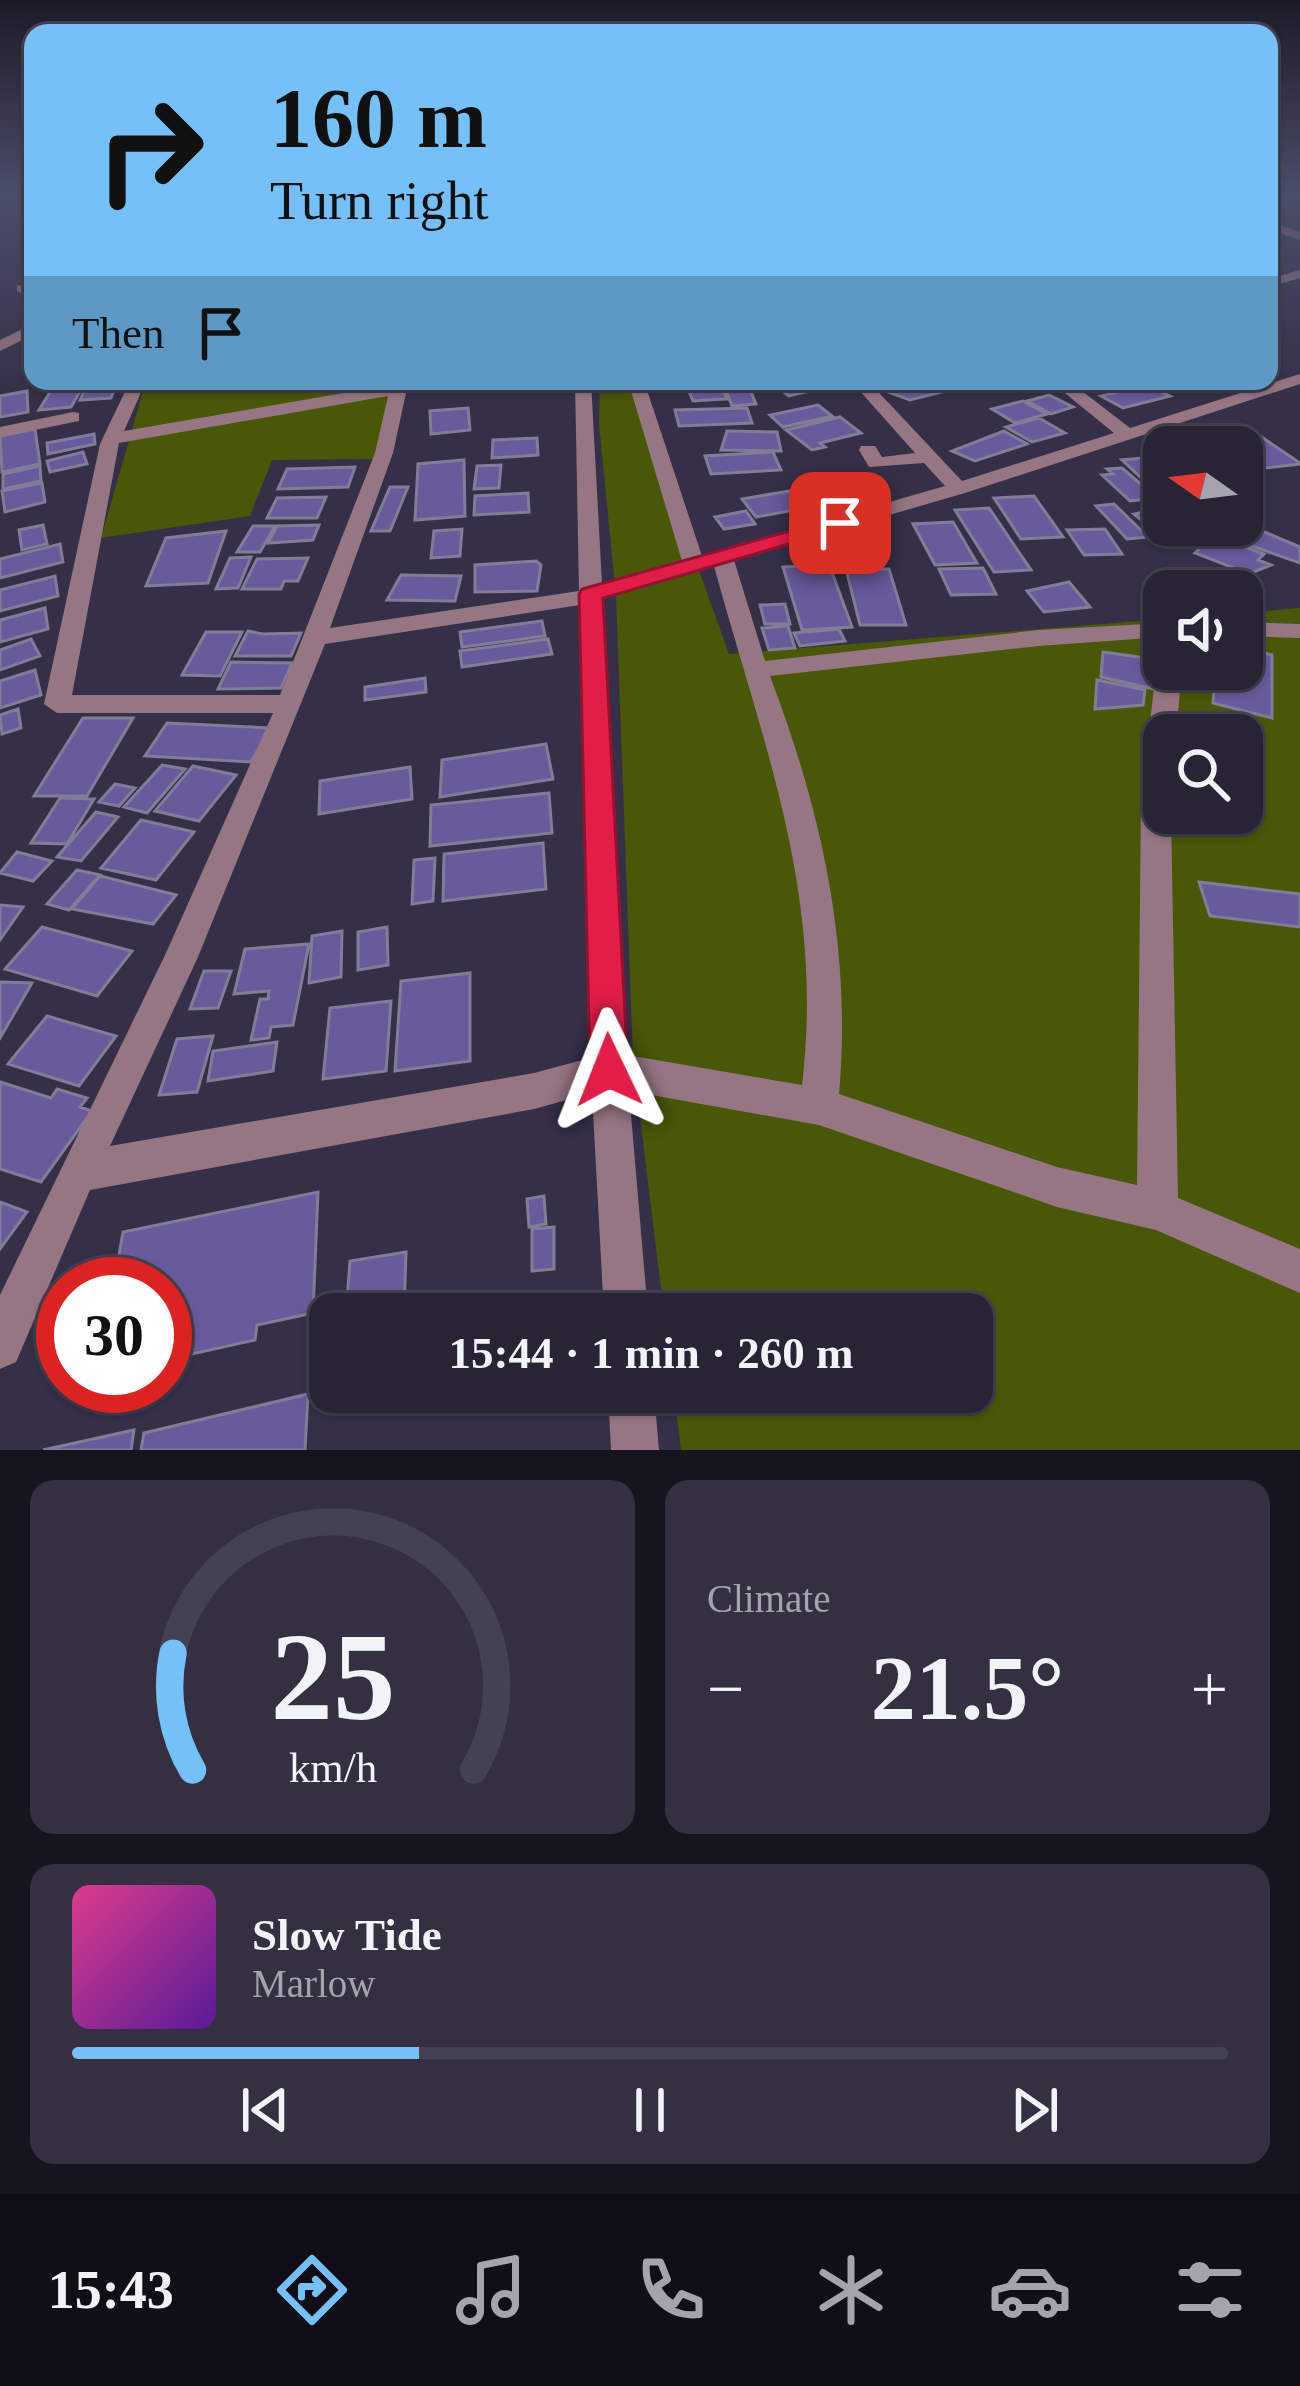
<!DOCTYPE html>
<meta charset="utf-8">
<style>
:root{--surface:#282436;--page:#343042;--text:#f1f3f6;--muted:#a5a4ad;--line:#444151;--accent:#75c0f6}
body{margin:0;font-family:Georgia,serif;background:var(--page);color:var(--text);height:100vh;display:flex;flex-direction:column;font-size:45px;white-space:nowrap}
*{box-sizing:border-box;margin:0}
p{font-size:39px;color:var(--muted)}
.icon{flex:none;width:66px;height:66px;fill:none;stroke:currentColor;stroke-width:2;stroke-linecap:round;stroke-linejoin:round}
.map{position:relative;height:1450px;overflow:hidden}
.sheet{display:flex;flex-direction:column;gap:30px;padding:30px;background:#16141e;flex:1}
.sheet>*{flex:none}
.hud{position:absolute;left:24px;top:24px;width:1254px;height:366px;border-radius:24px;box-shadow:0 3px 9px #0004,0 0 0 3px var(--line);background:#75c0f6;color:#111;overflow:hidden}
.needle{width:78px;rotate:284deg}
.fabs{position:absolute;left:1143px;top:426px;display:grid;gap:24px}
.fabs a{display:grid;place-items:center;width:120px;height:120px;border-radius:24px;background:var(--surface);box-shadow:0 3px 9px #0004,0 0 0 3px var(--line);font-size:60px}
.speed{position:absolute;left:36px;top:1257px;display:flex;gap:24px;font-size:60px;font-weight:700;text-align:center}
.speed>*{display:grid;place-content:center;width:156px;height:156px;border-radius:50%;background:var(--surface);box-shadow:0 3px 9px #0004,0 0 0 3px var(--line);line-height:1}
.speed .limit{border:18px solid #d22;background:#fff;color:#111}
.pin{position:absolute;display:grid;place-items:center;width:102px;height:102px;color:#fff;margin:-51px;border-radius:24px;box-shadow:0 6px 18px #0006}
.me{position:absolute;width:132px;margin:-66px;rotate:358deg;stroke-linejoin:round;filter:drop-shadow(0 0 9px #0008)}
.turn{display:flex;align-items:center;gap:42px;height:252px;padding:0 48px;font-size:54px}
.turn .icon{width:156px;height:156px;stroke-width:2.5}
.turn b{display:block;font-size:84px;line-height:102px}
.then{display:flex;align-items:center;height:114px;padding:0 48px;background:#0003;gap:24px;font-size:45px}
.big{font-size:90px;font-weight:700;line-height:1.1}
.sheet .widget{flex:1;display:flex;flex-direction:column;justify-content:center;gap:18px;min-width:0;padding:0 42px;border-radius:24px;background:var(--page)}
.sheet .dial{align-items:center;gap:0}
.dial svg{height:312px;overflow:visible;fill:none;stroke:var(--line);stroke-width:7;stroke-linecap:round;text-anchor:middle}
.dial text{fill:var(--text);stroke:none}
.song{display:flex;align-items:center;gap:36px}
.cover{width:144px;height:144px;border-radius:18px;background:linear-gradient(135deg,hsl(330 70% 55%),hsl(270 70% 35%))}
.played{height:12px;border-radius:6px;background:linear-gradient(90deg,var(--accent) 30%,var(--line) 30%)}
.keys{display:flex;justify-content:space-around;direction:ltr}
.heat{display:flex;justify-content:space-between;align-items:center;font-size:66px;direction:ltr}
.sheet .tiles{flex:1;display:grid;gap:30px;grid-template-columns:1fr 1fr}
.widget:last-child{grid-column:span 2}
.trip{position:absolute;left:309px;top:1293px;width:684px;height:120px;border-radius:24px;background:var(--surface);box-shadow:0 3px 9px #0004,0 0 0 3px var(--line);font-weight:700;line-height:120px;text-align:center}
.menu{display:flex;height:192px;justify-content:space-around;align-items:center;background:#100e16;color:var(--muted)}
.menu .icon{width:84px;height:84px}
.menu .selected{color:var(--accent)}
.menu b{font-size:54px;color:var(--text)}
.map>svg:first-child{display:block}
</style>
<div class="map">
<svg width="1300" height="1450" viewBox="0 0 1300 1450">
<rect width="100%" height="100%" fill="#353048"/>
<path fill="#4a5608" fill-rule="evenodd" d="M146,381H421L408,383L379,459L272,460L250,516L101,538Z
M600,381H631L729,654L1164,619V669H1242V613L1300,608V1450H681L674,1392H972V1314H664L633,1059L616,596L599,424ZM1164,735H1242V813H1164Z"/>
<path fill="#685a9b" stroke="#817d98" stroke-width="3" d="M57,381H86L71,407L39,410Z
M89,381H118L111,398L80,400Z
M803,381L827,387L789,396L777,387Z
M913,381H952L962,387L910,400L880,389Z
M748,385L756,404L732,406L725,387Z
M1147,385L1170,396L1123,408L1101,396Z
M722,387L727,399L693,401L688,389Z
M27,391L28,412L0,417V396Z
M1049,395L1073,407L1051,414L1027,401Z
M1023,401L1047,414L1015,423L992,409Z
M818,405L832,416L783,427L770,415Z
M468,408L470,430L431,434L430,411Z
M747,408L752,423L679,426L675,410Z
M840,417L861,433L820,443L825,447L812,450L786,430Z
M1039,418L1065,433L1032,442L1006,427Z
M35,429L40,464L2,472L0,436Z
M727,431L777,432L781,451L721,450Z
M1004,431L1027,444L975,461L952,451Z
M94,434L95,444L48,454L47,443Z
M1257,434L1300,463V464L1266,468L1224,437Z
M537,438L538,455L492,458L493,440Z
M83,452L87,464L50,472L47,461Z
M773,452L781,470L711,474L705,456Z
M1152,457L1164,469V499L1122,460Z
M464,460L465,516L415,520L418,464Z
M501,465L499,488L474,489L477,466Z
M40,466L41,481L3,489V474Z
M355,467L348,487L278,489L287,469Z
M1122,468L1157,498L1130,501L1102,475L1113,474L1107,469Z
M42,483L45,502L5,512L2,491Z
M390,487H408L390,531H371Z
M807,488L822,505L756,517L742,499Z
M528,493L529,512L474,515L475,496Z
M1034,496L1063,537L1021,539L994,498Z
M326,497L317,518H267L277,498Z
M1114,504L1148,537L1127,539L1096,506Z
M989,508L1031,570L994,572L955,510Z
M1164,508V525L1189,527L1156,532L1134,514Z
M746,511L755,524L724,529L715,517Z
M953,522L977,563L935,565L913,524Z
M43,525L47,544L22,550L19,530Z
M319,525L313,540L268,543L277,526Z
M253,526H275L260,552H237Z
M1255,528L1300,547V563L1243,543Z
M462,529L460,556L431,558L434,531Z
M1105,529L1122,554L1084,555L1067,530Z
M226,531L208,583L146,586L166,538Z
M1203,531L1264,554L1258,560L1271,565L1249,574L1195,553L1204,544L1194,540Z
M60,544L63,562L0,578V559Z
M251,557L238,588L216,589L230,558Z
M308,558L298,581H284L281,589H242L257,559Z
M536,561L541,565L537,591L475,592V565Z
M829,564L852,627L802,630L783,567Z
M983,568L996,594L951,595L939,569Z
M846,569H889L906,625H860Z
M401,575L461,576L455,601L387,600Z
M55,576L58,596L0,611V590Z
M1069,582L1090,607L1044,612L1027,591Z
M785,604L790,624H765L760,605Z
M45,608L48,629L0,642V620Z
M542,621L545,636L462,647L460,632Z
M788,626L795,648L769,650L762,628Z
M839,629L845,641L800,646L794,633Z
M248,631L263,634L301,633L291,656H235Z
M206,632H242L220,676L182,675Z
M31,639L40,656L0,670V650Z
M548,639L552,654L462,667L460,651Z
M1242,647L1272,655V718L1213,703L1215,669H1242Z
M1103,652L1154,659V689L1101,677Z
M231,662L292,663L281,688L218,689Z
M35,670L41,695L0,708V681Z
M425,678L426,692L365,700V687Z
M1097,680L1145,690L1143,705L1095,709Z
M18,709L21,728L2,734L0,715Z
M83,718H133L87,796H34Z
M167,723L270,728L251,762L145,756Z
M546,744L553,779L440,797L442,760Z
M162,765L185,769L147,813L124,807Z
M193,766L236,775L199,821L155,811Z
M410,767L412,799L319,814L320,781Z
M115,784L135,788L119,806L99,802Z
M549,793L552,833L430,846L431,805Z
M60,798L94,799L67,844L31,843Z
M96,812L118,817L81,861L57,857Z
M141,820L194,832L156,880L101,868Z
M543,843L546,889L443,901L444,854Z
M17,852L52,861L33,881L0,873Z
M435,858L433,901L412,904L414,860Z
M77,870L100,875L69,910L47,904Z
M100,876L176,895L153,924L72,909Z
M1199,882L1300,894V927L1210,916Z
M0,905L23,907L0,940Z
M42,927L132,951L97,996L5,969Z
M387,927L388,965L358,970V932Z
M342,931L341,977L309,983L312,936Z
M309,944L293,1025L271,1027L269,1038L251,1040L260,999H268L269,991L234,994L245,949Z
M204,971H231L218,1008L190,1009Z
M470,973V1061L395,1071L401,981Z
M0,982L32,983L0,1038Z
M391,1001L386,1071L323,1079L330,1008Z
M47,1016L116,1036L79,1086L8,1064Z
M213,1036L197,1092L159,1095L177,1039Z
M277,1042L273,1071L208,1081L213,1051Z
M0,1082L51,1098L57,1089L87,1098L80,1107L92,1111L41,1182L0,1169Z
M318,1192L313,1313L257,1325L255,1340L165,1360V1284H114L123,1232Z
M544,1196L546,1224L529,1227L527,1199Z
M0,1202L27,1212L0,1249Z
M554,1227V1269L532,1271V1229Z
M406,1252L404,1314H346L350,1261Z
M308,1394L305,1450H141L144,1433Z
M134,1430L131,1450H43Z"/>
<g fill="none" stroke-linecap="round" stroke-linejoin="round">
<path fill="#977683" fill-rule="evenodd" d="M1269,222L1300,232V240L1269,230Z
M1300,270V278L1269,287V279Z
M17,285L33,289V300L17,291Z
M33,324V335L0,351V340Z
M1300,374V384L965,493L734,560L765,661L1039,630L1164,623V637L1039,646L770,676C822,813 852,948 839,1094L1057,1167L1137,1185L1141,803L1156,669L1164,662V669H1182L1176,735H1164V813H1171L1178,1198L1300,1249V1293L1156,1230L1057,1207L819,1125L629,1091L648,1314H604L592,1093L534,1109L90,1190L16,1362L0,1369V1295L166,953L273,713H57L44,704L100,444L130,381H146L124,431L413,381H448L406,393L393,453L330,628L579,591L575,381H591L602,584L682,561L628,381H644L702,556L945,486L924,463L869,467L859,450L861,446H875L882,457L915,453L851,381H868L962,481L1114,433L1050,381H1069L1130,428ZM388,396L375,453L280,695H72L119,443ZM714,566C763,746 825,893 802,1085L627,1055L603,599ZM580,605L590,1058L534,1073L110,1146L198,957L325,644Z
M73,412L79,413V421L0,437V427Z
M1242,622L1300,624V638L1242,636Z
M608,1392H654L659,1450H611Z"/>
</g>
<linearGradient id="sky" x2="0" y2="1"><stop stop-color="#1d1a28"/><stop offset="0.49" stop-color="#4b4e6a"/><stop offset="1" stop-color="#4b4e6a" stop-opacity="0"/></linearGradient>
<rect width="1300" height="397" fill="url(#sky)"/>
<path fill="#e11d48" stroke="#92132f" stroke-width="3" d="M840,517L848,518V527L603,598L628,1070L622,1083L609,1088L595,1083L590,1070L579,594L582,589Z"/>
</svg>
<div class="fabs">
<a><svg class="needle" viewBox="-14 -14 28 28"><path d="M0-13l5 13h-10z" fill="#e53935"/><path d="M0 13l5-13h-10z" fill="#a5a4ad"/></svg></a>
<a><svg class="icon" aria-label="sound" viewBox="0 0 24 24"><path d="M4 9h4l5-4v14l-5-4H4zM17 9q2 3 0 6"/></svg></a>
<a><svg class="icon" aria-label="search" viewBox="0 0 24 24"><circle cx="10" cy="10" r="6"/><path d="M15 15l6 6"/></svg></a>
</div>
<div class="speed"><div class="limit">30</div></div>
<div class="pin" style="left:840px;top:523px;background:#d93025"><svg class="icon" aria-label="arrive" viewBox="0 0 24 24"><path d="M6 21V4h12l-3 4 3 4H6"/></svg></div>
<svg class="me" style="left:609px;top:1070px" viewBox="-20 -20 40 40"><path d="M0-17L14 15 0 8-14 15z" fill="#e11d48" stroke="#fff" stroke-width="4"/></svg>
<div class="trip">15:44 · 1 min · 260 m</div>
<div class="hud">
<div class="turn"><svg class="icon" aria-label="right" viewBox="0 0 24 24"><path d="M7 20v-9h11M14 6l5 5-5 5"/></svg><div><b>160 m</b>Turn right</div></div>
<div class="then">Then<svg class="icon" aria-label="arrive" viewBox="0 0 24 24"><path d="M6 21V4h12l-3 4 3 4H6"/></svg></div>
</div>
</div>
<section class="sheet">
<div class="tiles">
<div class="widget dial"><svg viewBox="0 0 100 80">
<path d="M14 69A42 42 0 1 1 86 69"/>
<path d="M14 69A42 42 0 0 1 9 39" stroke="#75c0f6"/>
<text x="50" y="56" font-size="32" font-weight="700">25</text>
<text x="50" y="72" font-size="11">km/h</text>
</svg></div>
<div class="widget"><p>Climate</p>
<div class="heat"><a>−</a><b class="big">21.5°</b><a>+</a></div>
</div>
<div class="widget">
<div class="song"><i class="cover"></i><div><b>Slow Tide</b><p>Marlow</p></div></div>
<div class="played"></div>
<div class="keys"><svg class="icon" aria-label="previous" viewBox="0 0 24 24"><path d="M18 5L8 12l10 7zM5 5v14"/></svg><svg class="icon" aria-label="pause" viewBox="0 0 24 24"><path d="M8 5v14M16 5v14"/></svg><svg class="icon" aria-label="next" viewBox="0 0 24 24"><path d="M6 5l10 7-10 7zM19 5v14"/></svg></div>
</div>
</div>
</section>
<nav class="menu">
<b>15:43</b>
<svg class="icon selected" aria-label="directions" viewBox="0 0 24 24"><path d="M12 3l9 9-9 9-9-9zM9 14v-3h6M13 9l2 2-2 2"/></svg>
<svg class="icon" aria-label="music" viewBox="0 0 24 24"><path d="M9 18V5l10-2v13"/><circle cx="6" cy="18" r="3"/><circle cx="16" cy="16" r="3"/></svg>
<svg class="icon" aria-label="phone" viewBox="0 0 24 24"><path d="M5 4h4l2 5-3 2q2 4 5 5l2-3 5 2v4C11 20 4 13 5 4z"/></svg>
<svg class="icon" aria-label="climate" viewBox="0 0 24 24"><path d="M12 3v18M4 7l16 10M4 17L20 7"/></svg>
<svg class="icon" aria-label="car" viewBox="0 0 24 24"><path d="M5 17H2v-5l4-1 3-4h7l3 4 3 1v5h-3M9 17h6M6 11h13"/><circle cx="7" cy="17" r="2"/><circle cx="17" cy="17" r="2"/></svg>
<svg class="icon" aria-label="filters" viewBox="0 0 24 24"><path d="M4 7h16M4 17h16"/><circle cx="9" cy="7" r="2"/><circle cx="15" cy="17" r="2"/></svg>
</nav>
